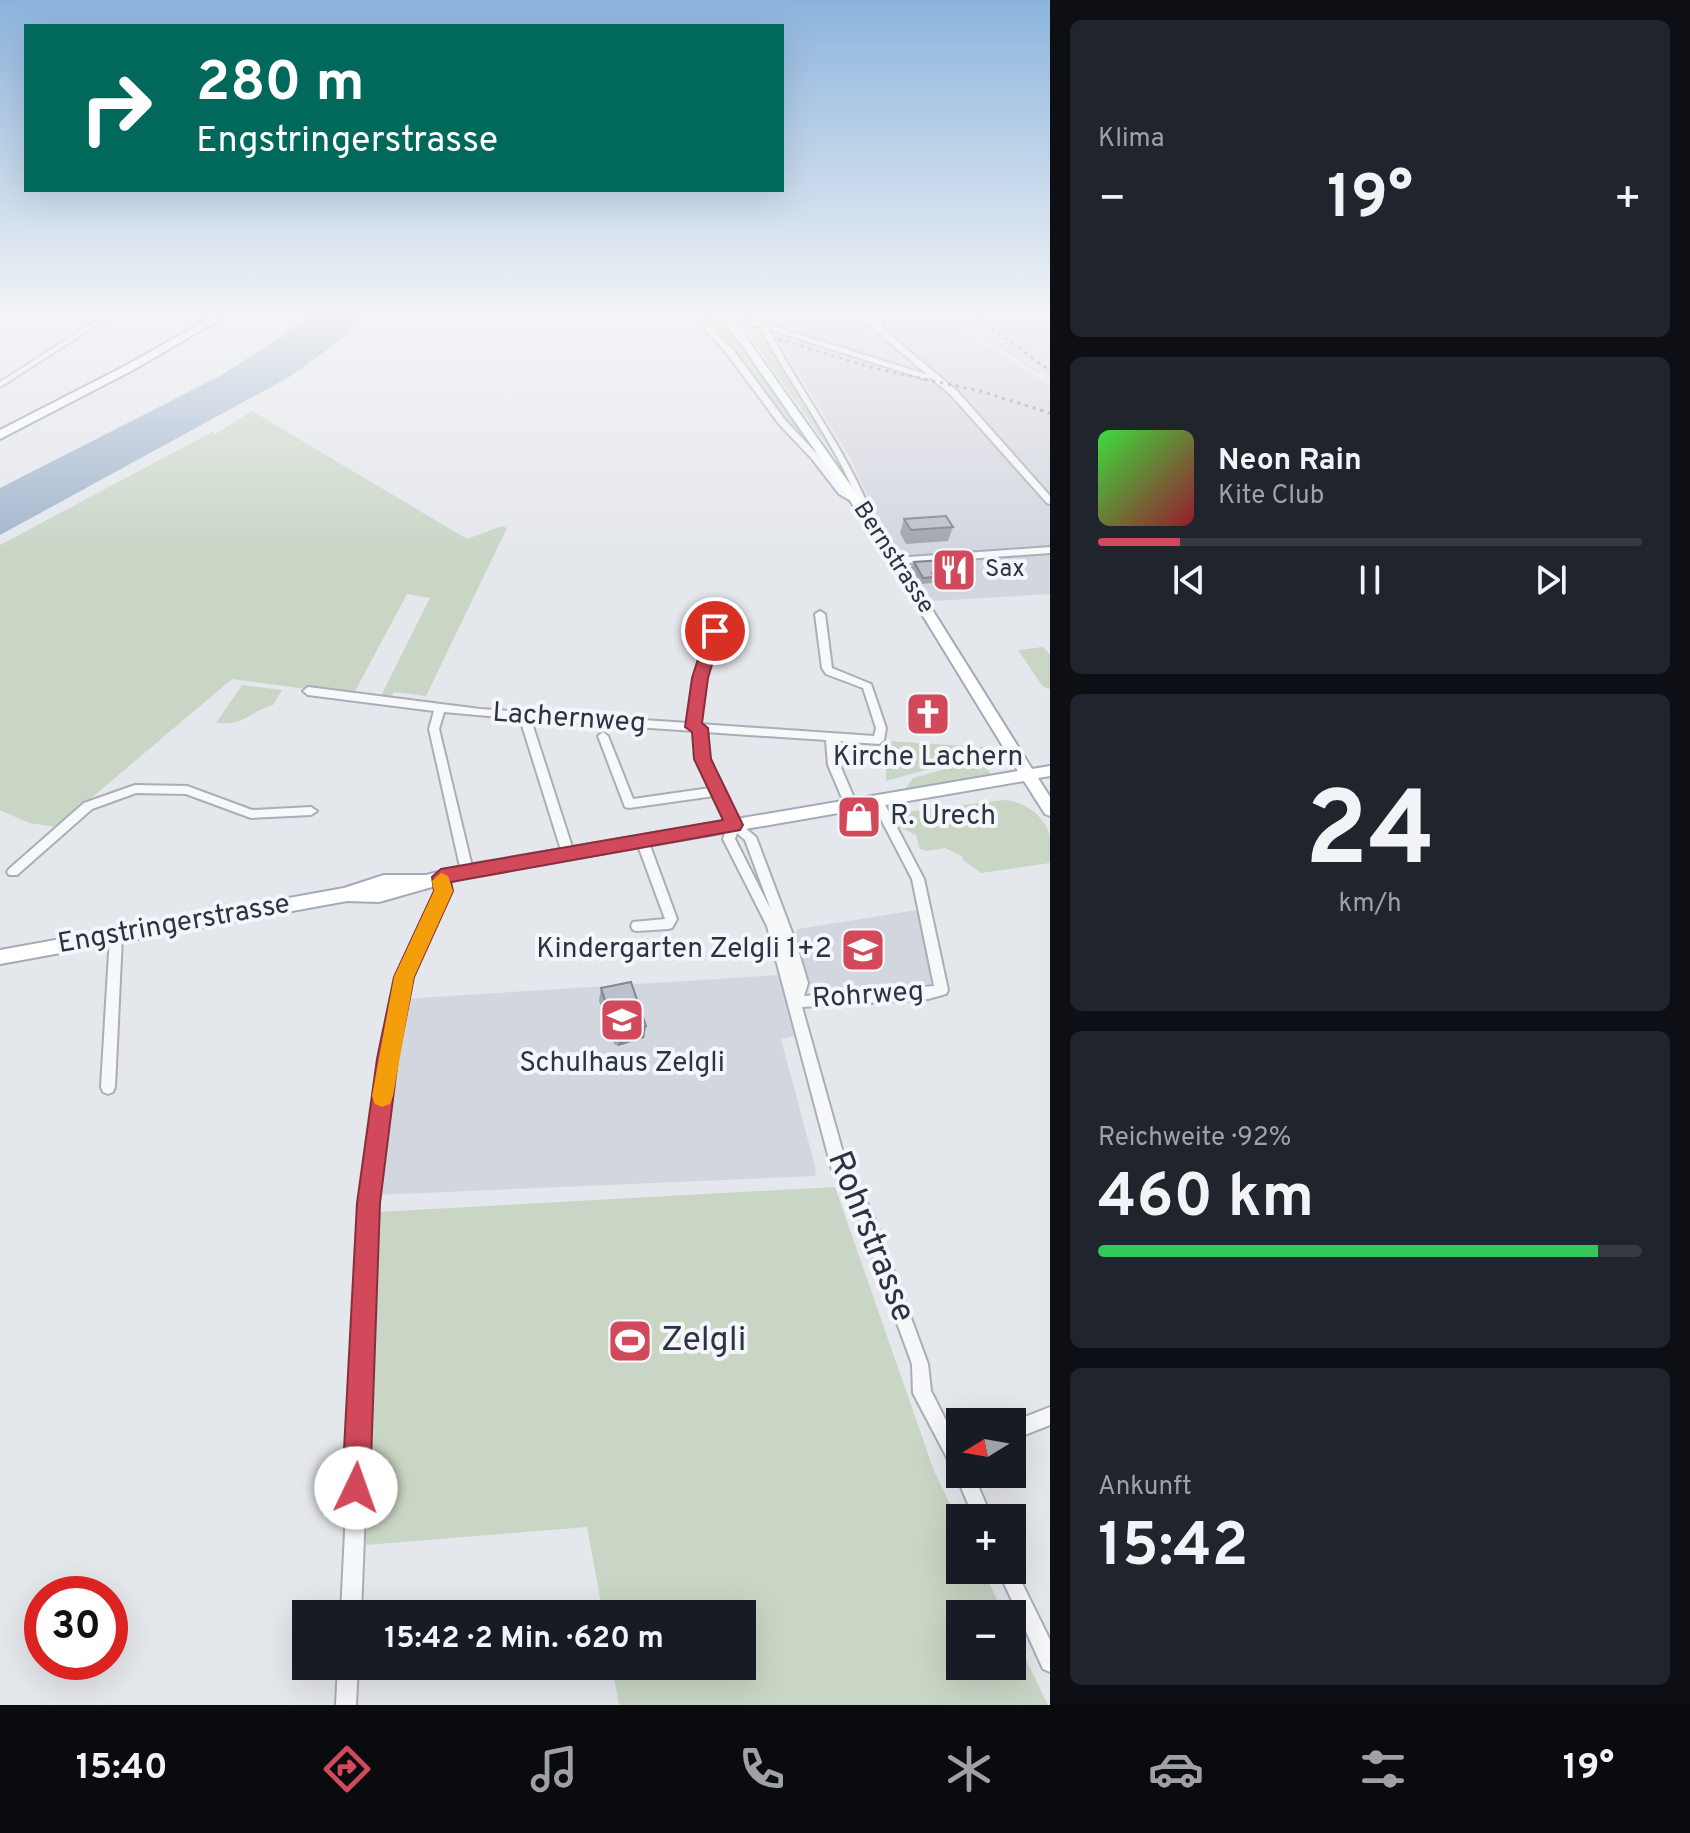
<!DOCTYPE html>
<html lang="de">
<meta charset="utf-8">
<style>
:root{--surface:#171b24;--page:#20242c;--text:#f1f3f6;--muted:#9ea1a6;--line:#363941;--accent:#d1495b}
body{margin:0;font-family:Overpass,sans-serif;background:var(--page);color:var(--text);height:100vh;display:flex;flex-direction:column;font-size:30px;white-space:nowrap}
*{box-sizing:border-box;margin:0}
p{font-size:26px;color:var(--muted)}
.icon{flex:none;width:44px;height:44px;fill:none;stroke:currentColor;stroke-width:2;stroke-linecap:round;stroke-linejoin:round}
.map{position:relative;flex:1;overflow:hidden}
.side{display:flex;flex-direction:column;gap:20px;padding:20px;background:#0d0f14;width:640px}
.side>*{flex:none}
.hud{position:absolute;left:24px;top:24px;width:760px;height:168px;border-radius:0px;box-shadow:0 8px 32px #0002;background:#00695c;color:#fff;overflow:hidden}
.needle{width:52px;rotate:259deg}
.buttons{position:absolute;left:946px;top:1408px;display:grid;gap:16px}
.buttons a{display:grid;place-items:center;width:80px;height:80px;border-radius:0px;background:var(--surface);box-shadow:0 8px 32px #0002;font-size:40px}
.speed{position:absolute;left:24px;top:1576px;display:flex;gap:16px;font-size:40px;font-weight:700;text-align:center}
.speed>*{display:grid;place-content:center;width:104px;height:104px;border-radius:50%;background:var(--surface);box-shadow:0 8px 32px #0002;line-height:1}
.speed .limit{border:12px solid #d22;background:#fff;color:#111}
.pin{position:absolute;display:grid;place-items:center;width:68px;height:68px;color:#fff;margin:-34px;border:4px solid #fff;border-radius:50%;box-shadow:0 2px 8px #0007}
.me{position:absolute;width:88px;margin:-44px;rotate:3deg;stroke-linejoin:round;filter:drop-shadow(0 0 6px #0008)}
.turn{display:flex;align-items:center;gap:28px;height:168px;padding:0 40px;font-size:36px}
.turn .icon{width:104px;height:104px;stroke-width:2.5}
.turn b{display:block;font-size:56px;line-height:68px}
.big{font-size:60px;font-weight:700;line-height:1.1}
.side .card{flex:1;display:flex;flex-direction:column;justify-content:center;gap:12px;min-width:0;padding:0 28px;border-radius:12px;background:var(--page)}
.side .dial{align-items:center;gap:0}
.dial b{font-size:104px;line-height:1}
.song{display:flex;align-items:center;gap:24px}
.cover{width:96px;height:96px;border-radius:12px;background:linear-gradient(135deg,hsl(120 70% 55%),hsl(350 70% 35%))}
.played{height:8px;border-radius:4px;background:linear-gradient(90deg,var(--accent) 15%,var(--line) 15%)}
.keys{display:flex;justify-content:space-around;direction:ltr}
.heat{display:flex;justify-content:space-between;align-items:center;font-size:44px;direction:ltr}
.charge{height:12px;border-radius:6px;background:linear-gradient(90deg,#34c759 92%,var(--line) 0)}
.trip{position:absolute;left:292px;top:1600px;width:464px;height:80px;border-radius:0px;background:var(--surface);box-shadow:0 8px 32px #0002;font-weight:700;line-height:80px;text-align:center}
.dock{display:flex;height:128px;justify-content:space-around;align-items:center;background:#090b0e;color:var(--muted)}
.dock .icon{width:56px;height:56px}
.dock .current{color:var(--accent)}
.dock b{font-size:36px;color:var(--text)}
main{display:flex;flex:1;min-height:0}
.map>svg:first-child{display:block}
</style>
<main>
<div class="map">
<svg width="1050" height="1705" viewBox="0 0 1050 1705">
<rect width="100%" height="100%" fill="#e4e7ec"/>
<path fill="#d2d6de" d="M762,314H935L1050,386V594L933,601L879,522L852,461Z
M963,314H1050V378Z
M917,910L932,980L930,984L825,991L811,987L795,935L798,929Z
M779,975L794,1036L781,1039L816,1170L815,1176L376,1195L386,1099L404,999Z"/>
<path fill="#c9d6c5" d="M949,314H963L1050,380L951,318Z
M708,315L722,318L808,444L786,422L705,323L704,316Z
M742,325L765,333L847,474Z
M252,411L467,539L502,526L507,528L426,696L394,692L390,699L380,698L430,598L407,594L353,695L232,679L57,827L29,823L0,810V545L214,431L212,436Z
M1043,647L1050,655V689L1043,687L1018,650Z
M242,685L282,690L273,705C249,712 244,726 216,723Z
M886,741L983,747L987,749L972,757L886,781Z
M973,761L983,764L991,774L905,789L913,778Z
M1004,800C1024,801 1044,815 1050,835C1050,843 1050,855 1050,863L981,873L963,860L962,856L945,848L926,851L920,849L916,835L897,826L891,814Z
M835,1187L934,1471L960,1524V1570H983L1004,1614H960V1666H1012V1631L1048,1705H619L612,1666H742V1614H603L587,1527L366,1545L376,1212Z"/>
<path fill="#9fb4cc" d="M308,314H366L339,341L289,377L0,535V488L220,376L276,340Z"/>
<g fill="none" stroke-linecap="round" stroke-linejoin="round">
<g stroke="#a9aeb7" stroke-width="4">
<path id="minor" d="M107,314H114L0,387V382Z
M696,314H702L704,320L734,351L785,420L818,455L845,490L856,496C831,437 790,384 760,327L711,314H721L758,322L754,314H760L766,324L928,375L856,314H863L875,323L872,314H878L885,331L957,391L1050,496V504L1047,503L951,395L931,378L925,379L768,329C800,389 841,443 868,505L861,507L858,502H853L839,494L812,459L779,424L728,355L699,322Z
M1050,547V553L895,564L890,561L895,558Z
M721,607L726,610L707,672L699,724L874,736L876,728L863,688L826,674L822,668L815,614L820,611L825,614L832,668L871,684L886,728L884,740L879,744L837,741L840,765L857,805L851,809L845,805L828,765L826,740L705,732V744L715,774L738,822L756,837L796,943L808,983L804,996L934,986L912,879L871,800L873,797H881L924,879L948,990L946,994L928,999L802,1007L847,1167L872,1212L928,1364L931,1391L960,1448V1474H973L992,1518H974L955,1473L913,1393L912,1364L858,1216L832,1170L767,926L723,839L728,825L714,796L629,808L625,807L598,736L603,732L608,736L633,799L710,788C701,770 694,751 695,731L531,720L574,853L572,856H564L562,853L520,719L444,712L439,729L473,871L471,874H463L461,871L429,729L434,711L308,695L303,691L308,687L480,709L688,723L697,672L716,610ZM737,833L745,840L771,910L735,839Z
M135,785L187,786L252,810L311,807L317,811L311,815L251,818L186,794L136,793L92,809L17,875H9L7,872L9,869L84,803Z
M642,835L648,840L677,919L672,928L668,929L637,931L633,930L631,926L633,922L665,919L636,840Z
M441,872L445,874L449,891L411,977L394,1059L377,1203L361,1614H341L361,1203L380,1059L397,977L437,891L435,877L437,874Z
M116,931L121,932L122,936L115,1087L113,1092L108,1094L103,1092L101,1087L110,936L111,932Z
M1050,1407V1425L1012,1440V1422Z
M1012,1563L1050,1640V1672L1043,1669L998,1570H1012Z
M338,1666H358L356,1705H336Z"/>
</g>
<g stroke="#a3abb8" stroke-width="4">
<path id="major" d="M739,336H745L883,531L1032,769L1050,766V776L1038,778L1050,797V816L1045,814L1024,781L467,877L379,902L347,901L0,964V950L344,888L384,875H426L467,865L1018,771L871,531L737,338Z"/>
</g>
<g stroke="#8b94a3" stroke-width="4">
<path id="highway" d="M217,314H229L133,370L0,439V430L125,366Z"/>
</g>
<use href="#minor" fill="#f7f8fa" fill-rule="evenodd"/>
<use href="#major" fill="#fff" fill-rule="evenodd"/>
<use href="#highway" fill="#fff" fill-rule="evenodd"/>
<path stroke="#7d8696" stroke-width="3" stroke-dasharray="3 5" stroke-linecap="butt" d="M973,314L1050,371
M778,339L873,368L980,391L1050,413"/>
<g stroke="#a3abb8" stroke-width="13" stroke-linecap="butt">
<path id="major-bridge" d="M725,314L742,338"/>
</g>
<use href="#major-bridge" stroke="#fff" stroke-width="10"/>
</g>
<path fill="#a1a5ae" d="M904,519L953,527L948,541L906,544L900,533Z
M914,562L966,571L963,577L933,579L932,583L921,584L911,568Z
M601,988L646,1026L644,1038L618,1046L614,1044L599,1001Z"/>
<path fill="#83868d" d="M646,1026L644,1038L618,1046L620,1034Z"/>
<path fill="#bbc0ca" stroke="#83868d" stroke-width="2" d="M946,516L953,527L911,530L904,519Z
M958,559L966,571L932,573L934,577L923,578L914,562Z
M631,982L646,1026L620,1034L615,1032L601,988Z"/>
<linearGradient id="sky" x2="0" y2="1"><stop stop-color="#8bb4dd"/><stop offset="0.57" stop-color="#f3f4f6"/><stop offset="1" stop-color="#f3f4f6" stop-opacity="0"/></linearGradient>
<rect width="1050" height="552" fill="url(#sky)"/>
<path fill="#d1495b" stroke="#882f3b" stroke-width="2" d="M715,626L722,631L708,678L702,723L708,728L711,759L743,825L740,830L451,882L453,891L414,977L398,1059L380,1203L370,1488L366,1497L356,1501L346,1497L342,1488L357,1203L377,1059L394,977L434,891L432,877L441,869L723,820L694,759L692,732L685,727L692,678L707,631Z"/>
<path fill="#f59e0b" d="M441,873L448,876L453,891L414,977L393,1096L390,1104L382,1107L375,1104L372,1096L394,977L434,891L432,881Z"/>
<defs>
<g id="restaurant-square" transform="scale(2.3)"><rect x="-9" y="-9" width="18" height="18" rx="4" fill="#d1495b" stroke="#f4f6f9"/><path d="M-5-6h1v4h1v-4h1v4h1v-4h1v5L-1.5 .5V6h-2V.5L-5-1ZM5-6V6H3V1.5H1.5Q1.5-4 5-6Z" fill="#fff"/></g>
<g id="church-square" transform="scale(2.3)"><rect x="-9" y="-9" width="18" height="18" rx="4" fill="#d1495b" stroke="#f4f6f9"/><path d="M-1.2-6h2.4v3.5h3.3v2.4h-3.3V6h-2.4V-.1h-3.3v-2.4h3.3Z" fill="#fff"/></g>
<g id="shop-square" transform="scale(2.3)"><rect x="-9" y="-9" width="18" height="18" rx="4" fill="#d1495b" stroke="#f4f6f9"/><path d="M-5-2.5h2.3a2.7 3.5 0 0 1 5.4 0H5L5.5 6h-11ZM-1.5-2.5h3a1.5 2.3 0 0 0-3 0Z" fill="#fff"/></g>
<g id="school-square" transform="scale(2.3)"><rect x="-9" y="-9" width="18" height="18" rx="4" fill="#d1495b" stroke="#f4f6f9"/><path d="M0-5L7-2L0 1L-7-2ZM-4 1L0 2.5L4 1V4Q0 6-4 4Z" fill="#fff"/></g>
<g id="stadium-square" transform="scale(2.3)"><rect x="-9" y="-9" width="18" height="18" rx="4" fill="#d1495b" stroke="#f4f6f9"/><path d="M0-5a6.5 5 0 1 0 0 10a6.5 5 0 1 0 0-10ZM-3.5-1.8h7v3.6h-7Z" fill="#fff"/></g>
</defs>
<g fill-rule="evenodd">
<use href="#restaurant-square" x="954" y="570"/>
<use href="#church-square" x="928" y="714"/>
<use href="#shop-square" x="859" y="817"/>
<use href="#school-square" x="863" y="950"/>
<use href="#school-square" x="622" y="1020"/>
<use href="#stadium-square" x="630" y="1341"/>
</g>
<g text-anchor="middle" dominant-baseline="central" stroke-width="8" stroke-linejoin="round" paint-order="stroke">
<g font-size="24" fill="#2b3445" stroke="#f4f6f9">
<text transform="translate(893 558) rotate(57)">Bernstrasse</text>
</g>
<g font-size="24" fill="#2b3445" stroke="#f4f6f9" text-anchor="start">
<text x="985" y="570">Sax</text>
</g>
<g font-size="28" fill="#2b3445" stroke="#f4f6f9">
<text transform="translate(569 719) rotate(4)">Lachernweg</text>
<text transform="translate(174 925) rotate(-10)">Engstringerstrasse</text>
<text transform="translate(868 996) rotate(-4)">Rohrweg</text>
</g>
<g font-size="28" fill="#2b3445" stroke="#f4f6f9">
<text x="928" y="758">Kirche Lachern</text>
<text x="890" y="817" text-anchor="start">R. Urech</text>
<text x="832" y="950" text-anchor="end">Kindergarten Zelgli 1+2</text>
<text x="622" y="1064">Schulhaus Zelgli</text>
</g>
<g font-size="34" fill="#2b3445" stroke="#f4f6f9">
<text transform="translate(870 1237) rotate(68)">Rohrstrasse</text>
</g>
<g font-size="34" fill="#2b3445" stroke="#f4f6f9" text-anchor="start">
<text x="661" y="1341">Zelgli</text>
</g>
</g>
</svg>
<div class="buttons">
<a><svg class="needle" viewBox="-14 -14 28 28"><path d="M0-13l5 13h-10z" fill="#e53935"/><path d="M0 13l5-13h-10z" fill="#9ea1a6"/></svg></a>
<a>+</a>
<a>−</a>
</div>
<div class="speed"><div class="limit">30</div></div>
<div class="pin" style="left:715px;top:631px;background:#d93025"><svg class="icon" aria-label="arrive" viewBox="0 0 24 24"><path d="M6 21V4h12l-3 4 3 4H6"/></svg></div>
<svg class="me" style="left:356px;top:1488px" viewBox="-20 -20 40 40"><circle r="19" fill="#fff"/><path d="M0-13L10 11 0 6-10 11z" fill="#d1495b"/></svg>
<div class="trip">15:42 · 2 Min. · 620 m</div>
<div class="hud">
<div class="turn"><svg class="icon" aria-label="right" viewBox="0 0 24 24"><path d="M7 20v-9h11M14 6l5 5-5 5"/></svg><div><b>280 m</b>Engstringerstrasse</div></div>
</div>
</div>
<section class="side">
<div class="card"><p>Klima</p>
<div class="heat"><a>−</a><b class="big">19°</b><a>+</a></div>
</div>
<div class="card">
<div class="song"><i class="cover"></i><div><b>Neon Rain</b><p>Kite Club</p></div></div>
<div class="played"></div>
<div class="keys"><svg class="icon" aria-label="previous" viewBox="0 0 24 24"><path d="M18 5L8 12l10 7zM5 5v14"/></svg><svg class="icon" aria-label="pause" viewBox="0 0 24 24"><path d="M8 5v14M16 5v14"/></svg><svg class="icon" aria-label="next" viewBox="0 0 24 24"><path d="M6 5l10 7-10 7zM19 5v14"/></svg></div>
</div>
<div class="card dial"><b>24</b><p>km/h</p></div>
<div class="card"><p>Reichweite · 92%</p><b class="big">460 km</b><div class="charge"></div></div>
<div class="card"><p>Ankunft</p><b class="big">15:42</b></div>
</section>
</main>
<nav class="dock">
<b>15:40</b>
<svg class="icon current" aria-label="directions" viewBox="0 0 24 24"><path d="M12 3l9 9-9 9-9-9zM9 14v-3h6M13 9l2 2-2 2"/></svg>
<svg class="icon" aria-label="music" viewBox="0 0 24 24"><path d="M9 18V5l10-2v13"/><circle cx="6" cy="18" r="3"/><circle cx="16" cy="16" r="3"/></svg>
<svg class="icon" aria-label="phone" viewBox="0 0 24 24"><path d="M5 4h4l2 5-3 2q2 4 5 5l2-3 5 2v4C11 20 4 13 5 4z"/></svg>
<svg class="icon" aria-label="climate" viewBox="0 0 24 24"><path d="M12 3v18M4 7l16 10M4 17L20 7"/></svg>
<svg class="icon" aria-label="car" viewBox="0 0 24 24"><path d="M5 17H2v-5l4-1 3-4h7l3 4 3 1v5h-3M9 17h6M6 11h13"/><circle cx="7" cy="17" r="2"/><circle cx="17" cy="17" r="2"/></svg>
<svg class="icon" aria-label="filters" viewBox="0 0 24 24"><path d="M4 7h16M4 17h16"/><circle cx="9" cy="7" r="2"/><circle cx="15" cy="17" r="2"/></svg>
<b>19°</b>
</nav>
